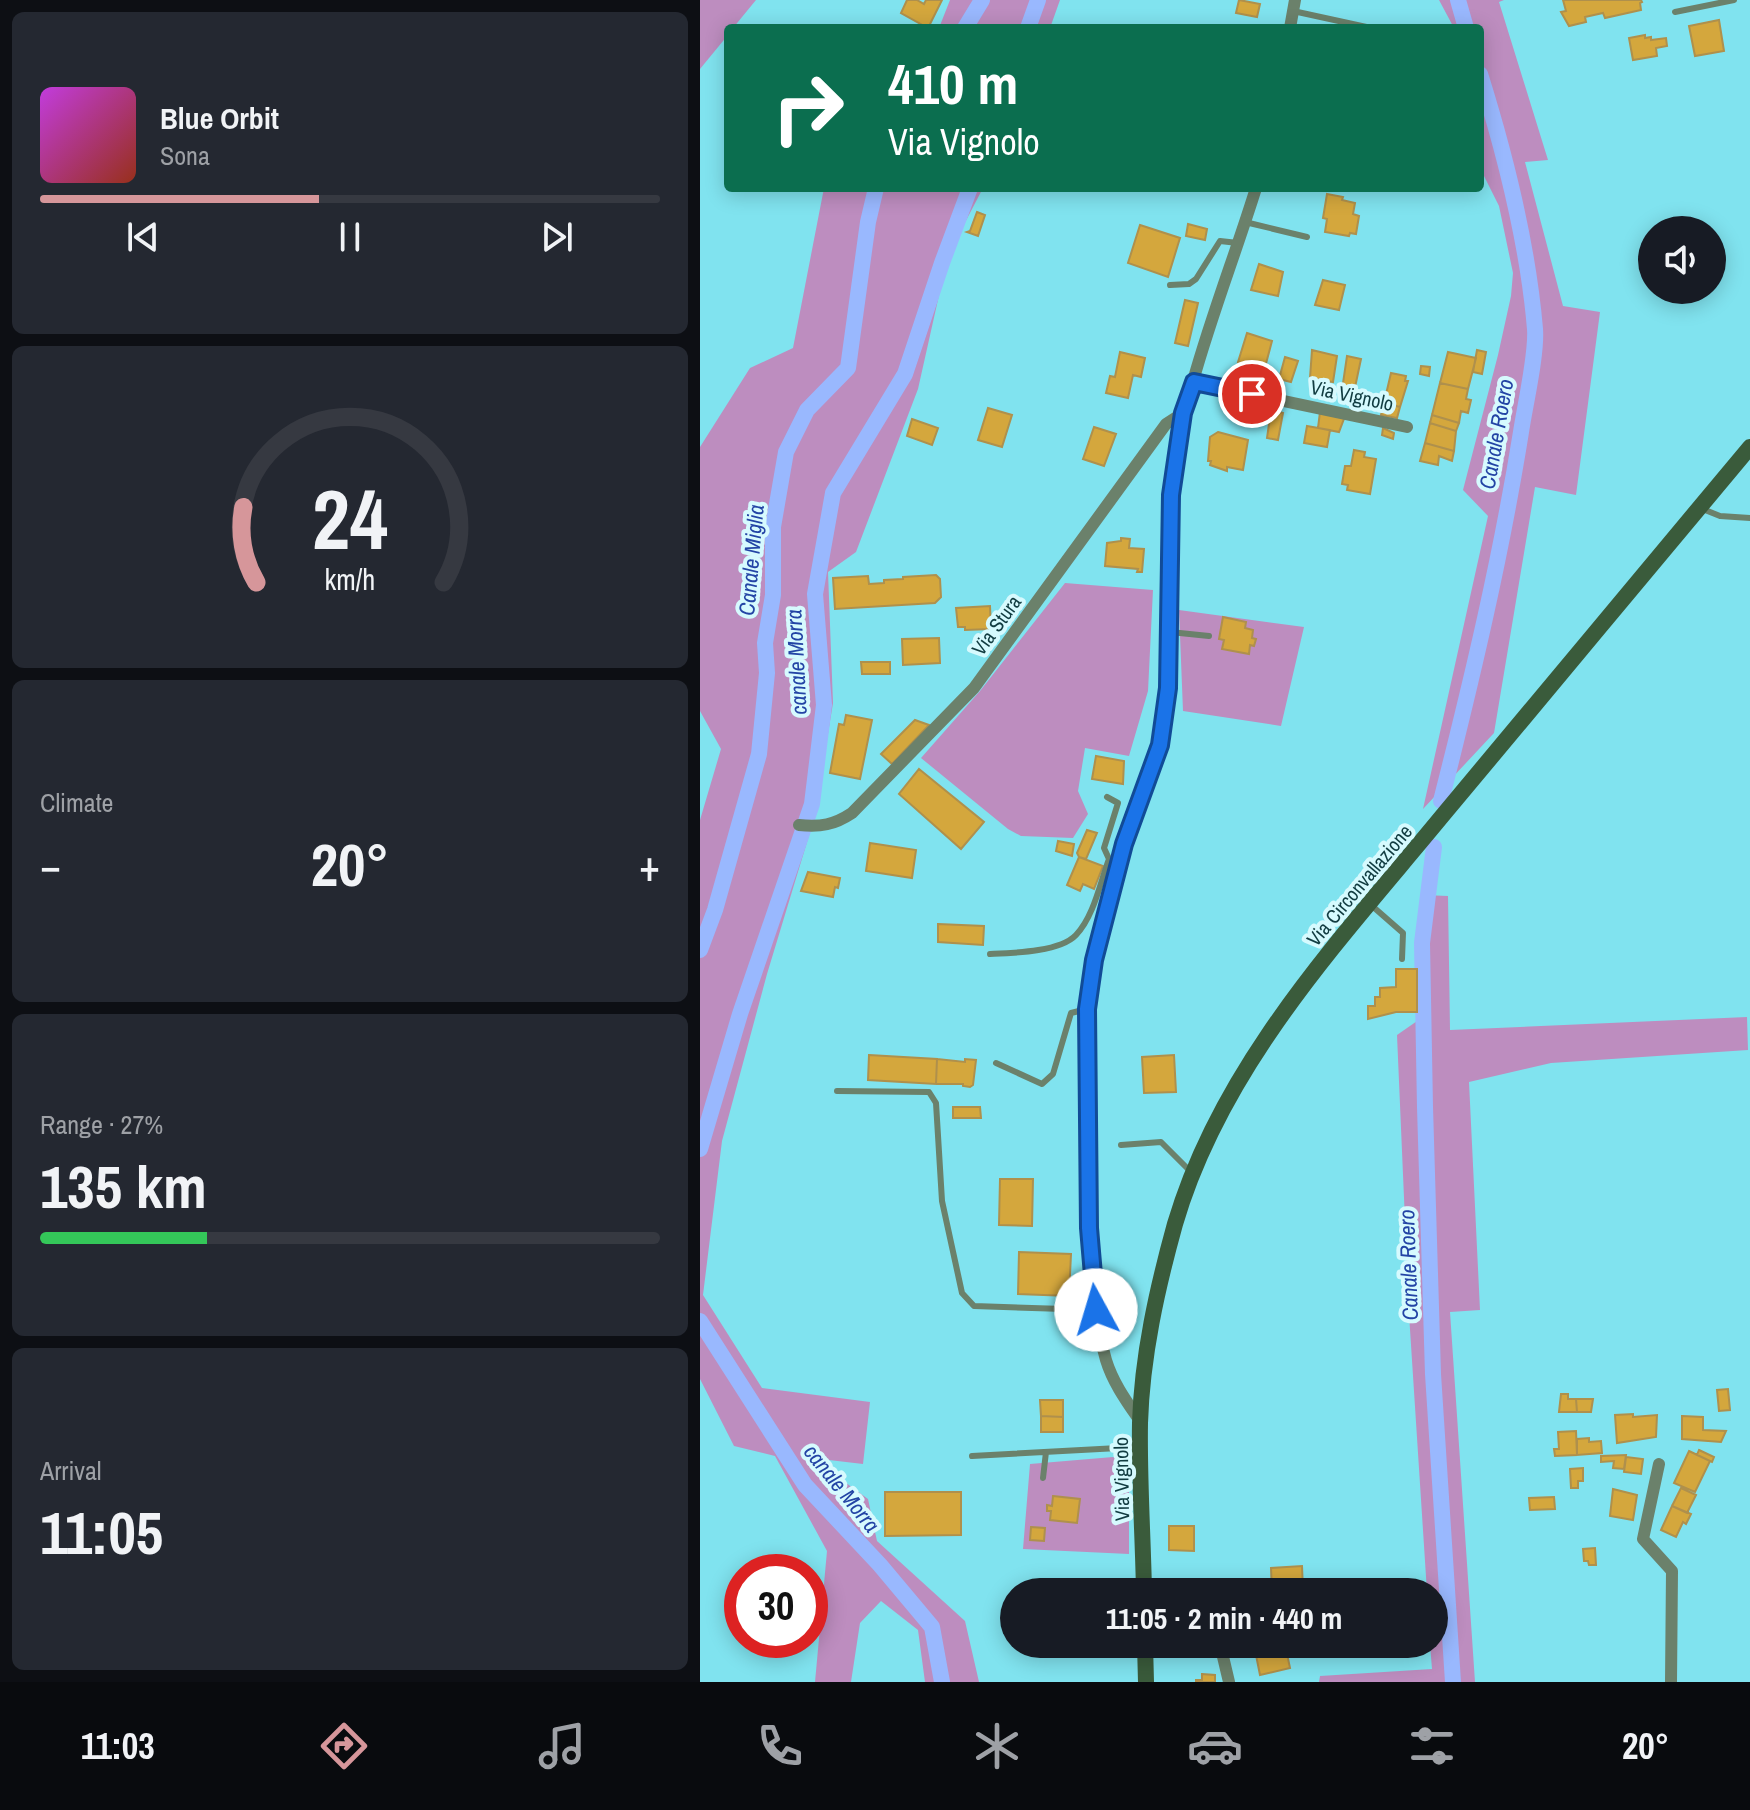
<!DOCTYPE html>
<meta charset="utf-8">
<style>
:root{--surface:#171b24;--page:#242831;--text:#f1f3f6;--muted:#9ea1a6;--line:#363941;--accent:#d6969a}
body{margin:0;font-family:"Archivo Narrow",sans-serif;background:var(--page);color:var(--text);height:100vh;display:flex;flex-direction:column;font-size:30px;white-space:nowrap}
*{box-sizing:border-box;margin:0}
p{font-size:26px;color:var(--muted)}
.icon{flex:none;width:44px;height:44px;fill:none;stroke:currentColor;stroke-width:2;stroke-linecap:round;stroke-linejoin:round}
.map{position:relative;flex:1;overflow:hidden}
.drawer{display:flex;flex-direction:column;gap:12px;padding:12px;background:#0d0f14;width:700px}
.drawer>*{flex:none}
.top-card{position:absolute;left:24px;top:24px;width:760px;height:168px;border-radius:8px;box-shadow:0 4px 20px #0003;background:#0b6e4f;color:#fff;overflow:hidden}
.fabs{position:absolute;left:938px;top:216px;display:grid;gap:16px}
.fabs a{display:grid;place-items:center;width:88px;height:88px;border-radius:50%;background:var(--surface);box-shadow:0 4px 20px #0003;font-size:40px}
.speed{position:absolute;left:24px;top:1554px;display:flex;gap:16px;font-size:40px;font-weight:700;text-align:center}
.speed>*{display:grid;place-content:center;width:104px;height:104px;border-radius:50%;background:var(--surface);box-shadow:0 4px 20px #0003;line-height:1}
.speed .limit{border:12px solid #d22;background:#fff;color:#111}
.pin{position:absolute;display:grid;place-items:center;width:68px;height:68px;color:#fff;margin:-34px;border:4px solid #fff;border-radius:50%;box-shadow:0 2px 8px #0007}
.me{position:absolute;width:88px;margin:-44px;rotate:354deg;stroke-linejoin:round;filter:drop-shadow(0 0 6px #0008)}
.turn{display:flex;align-items:center;gap:28px;height:168px;padding:0 32px;font-size:36px}
.turn .icon{width:104px;height:104px;stroke-width:2.5}
.turn b{display:block;font-size:56px;line-height:68px}
.big{font-size:60px;font-weight:700;line-height:1.1}
.drawer .card{flex:1;display:flex;flex-direction:column;justify-content:center;gap:12px;min-width:0;padding:0 28px;border-radius:12px;background:var(--page)}
.drawer .dial{align-items:center;gap:0}
.dial svg{height:208px;overflow:visible;fill:none;stroke:var(--line);stroke-width:7;stroke-linecap:round;text-anchor:middle}
.dial text{fill:var(--text);stroke:none}
.song{display:flex;align-items:center;gap:24px}
.cover{width:96px;height:96px;border-radius:12px;background:linear-gradient(135deg,hsl(290 70% 55%),hsl(10 70% 35%))}
.played{height:8px;border-radius:4px;background:linear-gradient(90deg,var(--accent) 45%,var(--line) 45%)}
.keys{display:flex;justify-content:space-around;direction:ltr}
.heat{display:flex;justify-content:space-between;align-items:center;font-size:44px;direction:ltr}
.charge{height:12px;border-radius:6px;background:linear-gradient(90deg,#34c759 27%,var(--line) 0)}
.trip{position:absolute;left:300px;top:1578px;width:448px;height:80px;border-radius:40px;background:var(--surface);box-shadow:0 4px 20px #0003;font-weight:700;line-height:80px;text-align:center}
.menu{display:flex;height:128px;justify-content:space-around;align-items:center;background:#090b0e;color:var(--muted)}
.menu .icon{width:56px;height:56px}
.menu .selected{color:var(--accent)}
.menu b{font-size:36px;color:var(--text)}
main{display:flex;flex:1;min-height:0}
.map>svg:first-child{display:block}
</style>
<main>
<section class="drawer">
<div class="card">
<div class="song"><i class="cover"></i><div><b>Blue Orbit</b><p>Sona</p></div></div>
<div class="played"></div>
<div class="keys"><svg class="icon" aria-label="previous" viewBox="0 0 24 24"><path d="M18 5L8 12l10 7zM5 5v14"/></svg><svg class="icon" aria-label="pause" viewBox="0 0 24 24"><path d="M8 5v14M16 5v14"/></svg><svg class="icon" aria-label="next" viewBox="0 0 24 24"><path d="M6 5l10 7-10 7zM19 5v14"/></svg></div>
</div>
<div class="card dial"><svg viewBox="0 0 100 80">
<path d="M14 69A42 42 0 1 1 86 69"/>
<path d="M14 69A42 42 0 0 1 9 40" stroke="#d6969a"/>
<text x="50" y="56" font-size="32" font-weight="700">24</text>
<text x="50" y="72" font-size="11">km/h</text>
</svg></div>
<div class="card"><p>Climate</p>
<div class="heat"><a>−</a><b class="big">20°</b><a>+</a></div>
</div>
<div class="card"><p>Range · 27%</p><b class="big">135 km</b><div class="charge"></div></div>
<div class="card"><p>Arrival</p><b class="big">11:05</b></div>
</section>
<div class="map">
<svg width="1050" height="1682" viewBox="0 0 1050 1682">
<rect width="100%" height="100%" fill="#80e3ef"/>
<path fill="#bd8dbf" d="M0,0H56L33,28H28V35L0,69Z
M250,0H360L350,28H239Z
M739,0H804L799,2L848,160L825,162L863,306L900,312L876,495L835,487L794,733L723,809L788,516L763,490L798,355L811,296L813,273L799,206L780,168V28H754Z
M124,188H283L248,255L218,389L156,552L128,572L133,703L114,819L67,974L22,1141L3,1295L62,1388L170,1402L163,1464L112,1458L168,1499L177,1541L265,1621L279,1682H225L218,1630L181,1601L160,1623L151,1682H115L127,1551L75,1456L34,1446L0,1379V820L21,749L0,711V447L50,368L93,348Z
M365,583L453,590L448,691L429,756L385,748L378,791L388,814L373,838L321,836L308,829L221,758L280,691Z
M479,610L604,627L581,726L483,711Z
M723,895L748,896L750,1030L1047,1017L1048,1050L851,1063L769,1082L780,1310L750,1312L775,1682H619L620,1676L732,1669L730,1644H734V1592H727L709,1314L697,1035L720,1019V960L717,945Z
M413,1457L429,1466V1554L323,1549L330,1464Z"/>
<g fill="none" stroke-linecap="round" stroke-linejoin="round">
<path stroke="#99b8fe" stroke-width="16" d="M758,0L766,28
M265,28L282,0
M328,28L338,0
M741,801C772,679 801,557 821,432C825,405 837,354 835,329C828,245 805,154 780,74
M734,847L722,943L725,1107L733,1374L753,1682
M0,950L15,910L59,754L67,673L65,643L73,595V527L86,452L107,410L148,368L168,222L176,188
M0,1149L40,1014L112,804L124,705L115,594L133,493L205,374L242,263L270,188
M0,1321L105,1485L180,1565L232,1627L242,1682"/>
</g>
<path fill="#d4a73d" stroke="#af904c" stroke-width="2" d="M207,0H217L224,4L226,0H242L228,28L201,13Z
M539,0L560,4L557,17L536,13Z
M863,0H941L942,2L940,3L941,10L905,18L903,13L885,17L886,22L869,26L861,12L866,11Z
M1019,20L1024,51L995,56L989,26Z
M945,35V38L951,37V40L966,38L967,46L956,48L957,56L933,60L929,38Z
M627,194L643,197L642,200L655,203L653,214L659,216L656,234L650,233L649,236L625,232L627,219L623,218Z
M277,212L285,215L278,236L267,232L270,231Z
M488,224L507,229L505,240L486,236Z
M440,225L480,238L468,277L428,263Z
M559,264L583,272L578,296L551,290Z
M623,280L645,285L639,310L615,305Z
M485,300L498,303L488,346L475,343Z
M547,333L572,341L564,371L538,362Z
M612,350L637,356L633,382L610,378Z
M777,350L786,352L782,374L773,372Z
M420,352L445,358L441,377L433,375L428,398L406,393L410,376L415,377Z
M748,352L776,358L768,389L740,383Z
M647,356L661,359L654,392L642,390Z
M585,357L598,361L591,382L579,379Z
M721,366L730,367L729,376L720,374Z
M691,373L706,376L705,381H708L700,407L684,403Z
M740,383L768,389L766,399L771,400L768,413L761,411L759,423L732,415Z
M684,403L700,407L697,418L681,415Z
M288,408L312,415L302,447L278,440Z
M571,410L583,413L578,440L567,438Z
M620,412L645,416L639,432L618,428Z
M732,415L759,423L756,431L730,423Z
M212,419L238,428L232,445L207,436Z
M730,423L756,431L754,451L725,443Z
M607,426L630,430L627,447L604,443Z
M394,427L416,434L404,466L383,459Z
M683,428L694,433L693,439L682,435Z
M518,432L548,440L543,470L527,467V471L510,465L511,461H508L510,437Z
M725,443L754,451L752,461L739,456L738,465L720,461Z
M654,450L665,452L664,457L676,459L670,494L647,490L648,485L642,484L645,466H651Z
M421,538L430,539L429,548L444,549L442,572H437L438,569L405,566L407,543L421,541Z
M236,575L240,579L241,597L235,603L135,609L133,578L168,576L169,584L184,583V580L203,579V577Z
M290,606L291,629L265,630V627H258L256,608Z
M523,617L546,622L545,628L553,630L552,638L556,639L554,646L550,645L549,654L522,649L524,640L519,639Z
M239,638L240,663L203,665L202,639Z
M161,662H190V674H162Z
M146,715L172,720L160,779L130,773L139,724L144,725Z
M215,720L229,725L192,764L181,754Z
M396,756L424,761L423,784L392,779Z
M219,769L284,822L261,849L199,794Z
M387,830L397,833L386,859L379,857L377,853Z
M358,841L374,844L372,856L356,851Z
M170,843L216,850L212,878L166,871Z
M379,857L403,866L394,889L383,884L380,891L367,885Z
M108,872L140,878L138,888L135,887L133,897L101,891Z
M238,924L284,926L283,945L238,942Z
M696,969H717V1012H696L668,1019V1006H675V997H680V988L696,987Z
M169,1055L237,1059L236,1084L168,1080Z
M474,1055L476,1092L444,1093L442,1057Z
M237,1059L265,1062V1059L276,1060L273,1085L270,1087L263,1086V1084H236Z
M253,1107H280L281,1118H253Z
M300,1179H333L332,1226L299,1225Z
M319,1252L371,1254L369,1296L318,1294Z
M1028,1389L1030,1410L1019,1411L1017,1390Z
M861,1394H868V1399H876L877,1412H859Z
M876,1399H893L891,1412H877Z
M340,1400H363V1417L341,1416Z
M933,1414V1417L957,1415L956,1437L917,1443L915,1415Z
M341,1416L363,1417V1432H341Z
M982,1416L1003,1417V1430L1026,1431L1021,1442L982,1439Z
M876,1431L877,1455L855,1456L854,1449H859L858,1432Z
M889,1438V1442L901,1441L902,1453L877,1455V1439Z
M999,1450L1014,1457L1012,1462L997,1455Z
M989,1451L1010,1461L995,1492L974,1483Z
M926,1455L924,1469L913,1468L914,1461L901,1462V1456Z
M926,1457L943,1459L941,1474L924,1472Z
M883,1468V1481H878V1488H871L870,1469Z
M981,1488L996,1495L987,1513L972,1506Z
M913,1489L937,1495L933,1520L910,1516Z
M185,1492H261V1535L185,1536Z
M353,1496L380,1499L377,1523L350,1520L351,1511H347V1505L352,1506Z
M854,1497L855,1509L830,1510L829,1498Z
M972,1506L991,1514L986,1524L983,1522L976,1537L961,1530Z
M469,1526H494V1551L469,1550Z
M331,1527L345,1528L344,1541L330,1540Z
M895,1548L896,1565H889L888,1561H884L883,1549Z
M602,1566L603,1590L572,1592L571,1568Z
M470,1644H494V1650L471,1651Z
M577,1644H585L590,1668L560,1675L555,1650Z
M502,1674L515,1675V1682H496V1680H502Z"/>
<g fill="none" stroke-linecap="round" stroke-linejoin="round">
<path stroke="#6b816b" stroke-width="6" d="M593,11L671,28
M975,12L1034,0
M545,222L607,237
M470,285L489,284L496,279L520,241L538,243
M1000,508L1020,516L1050,518
M470,632L509,636
M407,797L418,803L404,848L409,859L412,860
M671,905L703,933L702,959
M290,954C313,953 360,952 376,935C394,916 400,883 409,859
M296,1063L342,1084L353,1074L371,1013L387,1009
M137,1091L229,1092L236,1103L242,1201L262,1293L274,1306L396,1310
M421,1145L461,1142L490,1171
M272,1456L437,1447
M343,1478L346,1452"/>
<path stroke="#6b816b" stroke-width="12" d="M590,28L595,0
M494,382L707,427
M99,825C121,827 134,825 152,813L274,688L466,424L483,413
M440,1421C427,1402 413,1383 406,1360C385,1289 391,1212 389,1139C387,1079 382,1021 394,961C401,922 412,882 424,844C434,810 454,777 460,742C476,660 463,577 471,494C481,389 525,288 556,188
M959,1464L943,1539L972,1571L971,1682
M520,1644L529,1682"/>
<path stroke="#3a5b3b" stroke-width="16" d="M444,1592C443,1536 439,1480 440,1423C442,1356 457,1289 475,1224C522,1064 640,940 743,815C845,692 948,570 1050,447
M445,1644L446,1682"/>
</g>
<g fill="none" stroke-linecap="round" stroke-linejoin="round">
<g stroke="#114b97" stroke-width="20">
<path id="route" d="M396,1310L389,1228L387,1009L394,960L424,844L460,745L468,688L471,495L483,413L494,382L552,394"/>
</g>
<use href="#route" stroke="#1a73e8" stroke-width="14"/>
</g>
<g text-anchor="middle" dominant-baseline="central" stroke-width="8" stroke-linejoin="round" paint-order="stroke">
<g font-size="20" fill="#113c41" stroke="#d6fafe">
<text transform="translate(652 395) rotate(12)">Via Vignolo</text>
<text transform="translate(296 625) rotate(-54)">Via Stura</text>
<text transform="translate(659 885) rotate(-50)">Via Circonvallazione</text>
<text transform="translate(421 1479) rotate(-91)">Via Vignolo</text>
</g>
<g font-size="22" font-style="italic" fill="#2344a5" stroke="#d6fafe">
<text transform="translate(796 434) rotate(-80)">Canale Roero</text>
<text transform="translate(51 560) rotate(-85)">Canale Miglia</text>
<text transform="translate(96 662) rotate(-93)">canale Morra</text>
<text transform="translate(708 1265) rotate(-92)">Canale Roero</text>
<text transform="translate(142 1488) rotate(51)">canale Morra</text>
</g>
</g>
</svg>
<div class="fabs">
<a><svg class="icon" aria-label="sound" viewBox="0 0 24 24"><path d="M4 9h4l5-4v14l-5-4H4zM17 9q2 3 0 6"/></svg></a>
</div>
<div class="speed"><div class="limit">30</div></div>
<div class="pin" style="left:552px;top:394px;background:#d93025"><svg class="icon" aria-label="arrive" viewBox="0 0 24 24"><path d="M6 21V4h12l-3 4 3 4H6"/></svg></div>
<svg class="me" style="left:396px;top:1310px" viewBox="-20 -20 40 40"><circle r="19" fill="#fff"/><path d="M0-13L10 11 0 6-10 11z" fill="#1a73e8"/></svg>
<div class="trip">11:05 · 2 min · 440 m</div>
<div class="top-card">
<div class="turn"><svg class="icon" aria-label="right" viewBox="0 0 24 24"><path d="M7 20v-9h11M14 6l5 5-5 5"/></svg><div><b>410 m</b>Via Vignolo</div></div>
</div>
</div>
</main>
<nav class="menu">
<b>11:03</b>
<svg class="icon selected" aria-label="directions" viewBox="0 0 24 24"><path d="M12 3l9 9-9 9-9-9zM9 14v-3h6M13 9l2 2-2 2"/></svg>
<svg class="icon" aria-label="music" viewBox="0 0 24 24"><path d="M9 18V5l10-2v13"/><circle cx="6" cy="18" r="3"/><circle cx="16" cy="16" r="3"/></svg>
<svg class="icon" aria-label="phone" viewBox="0 0 24 24"><path d="M5 4h4l2 5-3 2q2 4 5 5l2-3 5 2v4C11 20 4 13 5 4z"/></svg>
<svg class="icon" aria-label="climate" viewBox="0 0 24 24"><path d="M12 3v18M4 7l16 10M4 17L20 7"/></svg>
<svg class="icon" aria-label="car" viewBox="0 0 24 24"><path d="M5 17H2v-5l4-1 3-4h7l3 4 3 1v5h-3M9 17h6M6 11h13"/><circle cx="7" cy="17" r="2"/><circle cx="17" cy="17" r="2"/></svg>
<svg class="icon" aria-label="filters" viewBox="0 0 24 24"><path d="M4 7h16M4 17h16"/><circle cx="9" cy="7" r="2"/><circle cx="15" cy="17" r="2"/></svg>
<b>20°</b>
</nav>
